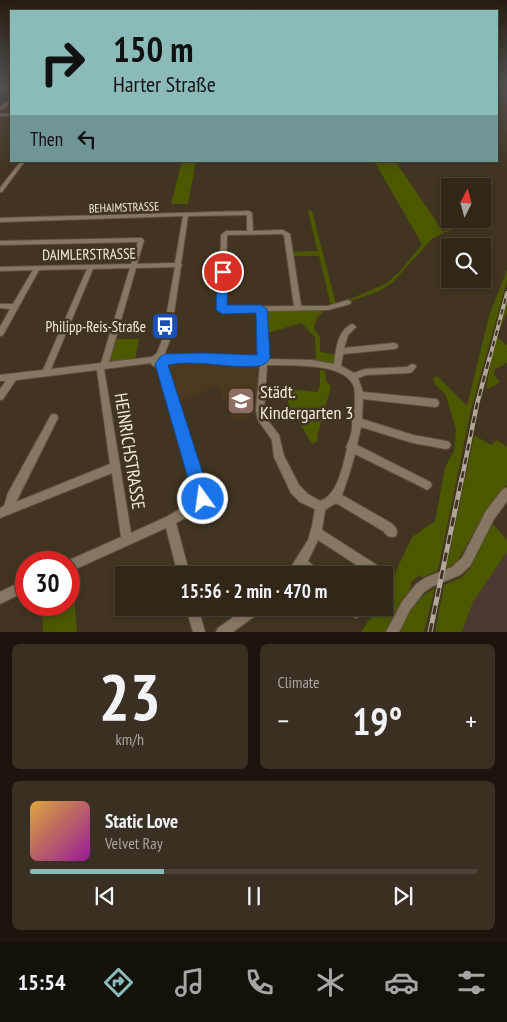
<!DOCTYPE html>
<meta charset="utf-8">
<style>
:root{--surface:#312719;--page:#392f22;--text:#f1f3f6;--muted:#a8a5a2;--line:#4c4438;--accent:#8bbbb9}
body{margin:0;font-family:"PT Sans Narrow",sans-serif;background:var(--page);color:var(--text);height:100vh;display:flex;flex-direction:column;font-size:19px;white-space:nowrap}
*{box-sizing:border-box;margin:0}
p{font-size:16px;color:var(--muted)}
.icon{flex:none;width:28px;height:28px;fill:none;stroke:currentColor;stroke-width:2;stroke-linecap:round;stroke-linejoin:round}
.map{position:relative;height:632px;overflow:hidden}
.sheet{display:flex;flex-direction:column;gap:12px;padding:12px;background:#1b150e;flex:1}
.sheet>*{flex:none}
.banner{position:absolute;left:10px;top:10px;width:488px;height:152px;border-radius:0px;box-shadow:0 2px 8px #0003,0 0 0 1px var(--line);background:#8bbbb9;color:#111;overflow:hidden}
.needle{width:32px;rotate:6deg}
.controls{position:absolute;left:441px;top:178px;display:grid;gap:10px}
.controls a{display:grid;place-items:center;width:50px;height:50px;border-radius:0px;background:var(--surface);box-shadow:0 2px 8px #0003,0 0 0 1px var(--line);font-size:25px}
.speed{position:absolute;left:15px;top:551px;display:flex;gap:10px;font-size:25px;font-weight:700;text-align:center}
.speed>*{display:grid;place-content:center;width:65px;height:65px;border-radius:50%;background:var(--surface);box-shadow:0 2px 8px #0003,0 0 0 1px var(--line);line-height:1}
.speed .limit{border:8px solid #d22;background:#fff;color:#111}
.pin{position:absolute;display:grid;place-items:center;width:42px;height:42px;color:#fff;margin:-21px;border:2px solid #fff;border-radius:50%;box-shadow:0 1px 5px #0007}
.me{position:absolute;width:55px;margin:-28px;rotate:346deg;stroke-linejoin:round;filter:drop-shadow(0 0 4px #0008)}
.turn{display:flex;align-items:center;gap:18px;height:105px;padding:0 20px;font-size:22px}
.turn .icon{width:65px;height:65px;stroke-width:2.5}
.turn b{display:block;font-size:35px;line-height:42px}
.then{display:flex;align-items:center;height:48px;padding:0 20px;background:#0003;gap:10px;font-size:19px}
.big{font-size:38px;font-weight:700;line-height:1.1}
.sheet .widget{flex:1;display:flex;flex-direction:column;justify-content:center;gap:8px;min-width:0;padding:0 18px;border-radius:8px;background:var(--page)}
.sheet .dial{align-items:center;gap:0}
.dial b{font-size:65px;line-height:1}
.song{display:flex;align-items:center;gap:15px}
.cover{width:60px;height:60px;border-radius:8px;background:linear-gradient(135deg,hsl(40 70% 55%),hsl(300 70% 35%))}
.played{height:5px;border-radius:2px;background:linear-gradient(90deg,var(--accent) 30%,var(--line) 30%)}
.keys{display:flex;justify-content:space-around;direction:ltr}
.heat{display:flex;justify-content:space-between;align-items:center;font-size:28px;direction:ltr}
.sheet .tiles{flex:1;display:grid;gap:12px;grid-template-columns:1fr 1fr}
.widget:last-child{grid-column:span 2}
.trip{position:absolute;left:115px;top:566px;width:278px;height:50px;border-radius:0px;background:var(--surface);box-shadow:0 2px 8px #0003,0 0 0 1px var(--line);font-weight:700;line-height:50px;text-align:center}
.tab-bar{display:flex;height:80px;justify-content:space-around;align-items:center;background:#14100a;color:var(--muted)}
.tab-bar .icon{width:35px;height:35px}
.tab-bar .active{color:var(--accent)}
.tab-bar b{font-size:22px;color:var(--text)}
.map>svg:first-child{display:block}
</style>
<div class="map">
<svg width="507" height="632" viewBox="0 0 507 632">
<rect width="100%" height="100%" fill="#413421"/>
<path fill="#4d3934" d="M507,552V632H462L473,602Z"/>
<path fill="#4a391f" d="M188,360L260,365L257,413L234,422L218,386L178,402L167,366L178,361Z"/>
<path fill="#4c5700" d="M182,161H196L188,204H171Z
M374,161H395L443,231L482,219L461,225L433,238L391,284L377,292L350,301L348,300L387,283L401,270L422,244Z
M308,211H312L336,304L331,306L319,256H292L291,252L317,251L318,254Z
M507,270V281L471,410L438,570L423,578L419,575L411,583V588L385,632H361L377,608H384V596L412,537L435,521L445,467L454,451L456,430L446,395L434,383L433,378L437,376L467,406L489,316Z
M507,299V311L497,337L507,345V363L495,369L494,375L500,382L486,390L495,337Z
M266,311H322V314L317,317L314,328L320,337V352L338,355L335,366L316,363L315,337L301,323L268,333Z
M116,339H139L135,360L113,362L109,358Z
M320,370L325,371L326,381L331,386L317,437L318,441L312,444L288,403L290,389L317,392L320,385Z
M474,435L491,445L497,440L507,447V485L489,506L457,562L446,569Z
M492,523L507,540V552L473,602L462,632H435L444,585L462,577L470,568Z
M72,570L77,632H43L42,605H69V572Z
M435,588L424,632H399C408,614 417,597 435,588Z"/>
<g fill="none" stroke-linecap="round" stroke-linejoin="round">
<g stroke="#5d5240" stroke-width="2">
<path id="minor" d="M0,88H11V90H0Z
M10,100H11V102L0,110V107Z
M0,114H11V116H0Z
M21,161H25L2,192H0V188Z
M249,211L252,213L253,231L283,230L290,234L301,306H328L348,300L351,302L350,304L328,310L265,311L267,359L311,360L334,364C336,350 337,331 352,324L354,325L356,327L348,335L344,348L394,343L397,344L398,346L397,348L394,349L343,354L341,366L354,373L365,369L407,367L412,364L415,365L416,367L412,372L409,373L366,375L358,378L363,392L435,399L438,400L439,403L438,406L435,407L363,399L362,419L413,435L446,441L449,442L451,445L449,448L446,449L413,443L361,427L357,445L430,482L432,485L430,488L427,490L424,488L355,454L349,475L342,495L391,523L396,528L397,532L396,536L392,537L388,536L383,531L336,503L325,510L322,530L383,569L385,573L384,575H372L318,540L308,561L319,571L321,575H307L302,571L299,575H286L308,540L312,526L315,509L300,502L291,493L274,457L272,440L258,420L256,410L260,364L203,361L168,362L166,364L207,493L205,507L176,523L190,575H178L166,528L69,572V562H65L121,537L112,473L0,518V508L4,506L8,493L51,415L54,414L57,415L58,418L16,502L110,464L97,370L16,380L3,399L0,400V389L6,381H0V375L43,370L87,269L39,270L3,335L0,336V327L10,309L0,308V304H13L33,270L0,271V267L131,264L138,242L0,245V241L141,238L144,240L137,264L175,263L183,216L0,222V218ZM247,215V231H226L221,235L219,309L222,311H258L260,358L203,355L168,356L165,353L170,340L181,266L182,265L181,264L188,216ZM282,234L284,235L294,306L225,307L227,235ZM175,267L162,340L157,353L152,357L109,362L136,268ZM130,268L101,363L51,369L93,269ZM151,363L152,365L159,368L197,493L196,500L166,517L131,533L104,369ZM267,365C287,366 340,362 352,383C355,387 355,393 355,398C355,405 355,414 352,421C353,429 350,440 346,447L347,449C343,465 338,495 320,501L308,494L299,485L284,456L279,435L266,418L264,410Z
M507,488V501L494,519L470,566L460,575L433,586L424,592L410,610L399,632H386L402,602L416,584L425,578L452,567L462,558L486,511L503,489Z
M26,579V591L0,604V592Z
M186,608H198L205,632H193Z
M246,608H262L260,612L233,632H216L218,628Z
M345,608H360L362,612L360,616L356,618L347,612Z"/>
</g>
<use href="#minor" fill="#867762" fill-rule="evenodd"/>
<g stroke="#b1a798" stroke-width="4">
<path id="rail-far2" d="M490,357L507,293"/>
</g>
<g stroke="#b1a798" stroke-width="4.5">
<path id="rail-far1" d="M462,478L477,404L490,356"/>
</g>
<g stroke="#b1a798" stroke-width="5">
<path id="rail" d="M430,632L462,477"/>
</g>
<use href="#rail-far2" stroke="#413421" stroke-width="2" stroke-dasharray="5.5" stroke-linecap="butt"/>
<use href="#rail-far1" stroke="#413421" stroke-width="2.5" stroke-dasharray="7" stroke-linecap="butt"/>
<use href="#rail" stroke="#413421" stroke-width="3" stroke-dasharray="9" stroke-linecap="butt"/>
</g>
<linearGradient id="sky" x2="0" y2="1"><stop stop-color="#241d12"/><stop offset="0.49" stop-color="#54504e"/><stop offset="1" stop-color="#54504e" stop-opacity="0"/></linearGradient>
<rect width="507" height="174" fill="url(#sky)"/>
<path fill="#1a73e8" stroke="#114b97" d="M223,268L228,272L227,305H261L267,309L270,358C268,362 263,366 258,366C228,369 197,359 168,365L211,499L209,505L203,507L197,505L194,499L155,364L161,356L166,354L203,353L257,355L256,313L222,314L216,310L218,272Z"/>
<defs>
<g id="bus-square" transform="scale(1.4375)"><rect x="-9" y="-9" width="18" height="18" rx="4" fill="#1a4fb4" stroke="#413421"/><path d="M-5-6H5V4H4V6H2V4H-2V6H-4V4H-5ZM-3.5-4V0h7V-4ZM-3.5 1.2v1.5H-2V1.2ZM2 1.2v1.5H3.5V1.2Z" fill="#fff"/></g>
<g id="school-square" transform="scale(1.4375)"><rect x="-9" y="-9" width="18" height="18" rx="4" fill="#8d6e63" stroke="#413421"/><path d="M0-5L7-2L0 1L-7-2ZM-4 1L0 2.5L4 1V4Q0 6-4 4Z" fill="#fff"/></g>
</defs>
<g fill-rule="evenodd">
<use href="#bus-square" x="165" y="326"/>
<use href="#school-square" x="241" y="401"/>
</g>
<g text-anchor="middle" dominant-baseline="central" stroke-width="5" stroke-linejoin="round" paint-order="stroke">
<g font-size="12" fill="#f4ebdf" stroke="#413421">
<text transform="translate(124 207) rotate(-2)">BEHAIMSTRASSE</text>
</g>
<g font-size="15" fill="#f4ebdf" stroke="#413421">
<text transform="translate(89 254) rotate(-1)">DAIMLERSTRASSE</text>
</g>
<g font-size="15" fill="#f4ebdf" stroke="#413421" text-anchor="end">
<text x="146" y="326">Philipp-Reis-Straße</text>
</g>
<g font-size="18" fill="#f4ebdf" stroke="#413421" text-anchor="start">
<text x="260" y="391">Städt.<tspan x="260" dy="21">Kindergarten 3</tspan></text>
</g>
<g font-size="18" fill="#f4ebdf" stroke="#413421">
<text transform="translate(130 451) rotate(81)">HEINRICHSTRASSE</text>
</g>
</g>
</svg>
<div class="controls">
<a><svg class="needle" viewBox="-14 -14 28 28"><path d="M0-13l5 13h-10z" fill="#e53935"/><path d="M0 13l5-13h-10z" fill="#a8a5a2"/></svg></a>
<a><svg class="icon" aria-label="search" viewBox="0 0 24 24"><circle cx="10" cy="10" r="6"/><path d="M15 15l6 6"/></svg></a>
</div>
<div class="speed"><div class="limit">30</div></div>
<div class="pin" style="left:223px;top:272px;background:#d93025"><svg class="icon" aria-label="arrive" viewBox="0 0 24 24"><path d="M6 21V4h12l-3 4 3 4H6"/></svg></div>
<svg class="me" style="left:203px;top:499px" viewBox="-20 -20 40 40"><circle r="17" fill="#1a73e8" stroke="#fff" stroke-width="3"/><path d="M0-11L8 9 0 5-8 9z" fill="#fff"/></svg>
<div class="trip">15:56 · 2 min · 470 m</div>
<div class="banner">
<div class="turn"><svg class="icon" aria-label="right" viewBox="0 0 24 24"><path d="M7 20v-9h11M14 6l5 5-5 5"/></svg><div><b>150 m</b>Harter Straße</div></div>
<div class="then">Then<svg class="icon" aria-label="left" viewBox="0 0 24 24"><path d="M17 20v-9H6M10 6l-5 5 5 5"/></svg></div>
</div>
</div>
<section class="sheet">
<div class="tiles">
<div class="widget dial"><b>23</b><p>km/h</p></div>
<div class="widget"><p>Climate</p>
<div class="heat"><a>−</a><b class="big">19°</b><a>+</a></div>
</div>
<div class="widget">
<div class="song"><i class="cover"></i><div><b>Static Love</b><p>Velvet Ray</p></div></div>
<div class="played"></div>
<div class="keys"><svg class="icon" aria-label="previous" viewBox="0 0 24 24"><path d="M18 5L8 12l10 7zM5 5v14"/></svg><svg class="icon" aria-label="pause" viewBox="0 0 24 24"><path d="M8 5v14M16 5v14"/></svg><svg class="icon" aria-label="next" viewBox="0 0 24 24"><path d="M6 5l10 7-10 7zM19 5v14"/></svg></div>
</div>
</div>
</section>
<nav class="tab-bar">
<b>15:54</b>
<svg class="icon active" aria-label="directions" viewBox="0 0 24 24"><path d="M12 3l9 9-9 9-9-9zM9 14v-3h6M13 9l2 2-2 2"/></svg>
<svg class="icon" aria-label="music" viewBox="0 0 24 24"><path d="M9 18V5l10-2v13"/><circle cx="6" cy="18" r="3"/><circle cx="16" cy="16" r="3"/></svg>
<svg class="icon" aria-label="phone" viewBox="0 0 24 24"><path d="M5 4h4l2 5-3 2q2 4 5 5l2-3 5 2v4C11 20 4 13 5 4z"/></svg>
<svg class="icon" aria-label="climate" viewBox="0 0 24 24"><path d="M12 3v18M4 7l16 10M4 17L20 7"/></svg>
<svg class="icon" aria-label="car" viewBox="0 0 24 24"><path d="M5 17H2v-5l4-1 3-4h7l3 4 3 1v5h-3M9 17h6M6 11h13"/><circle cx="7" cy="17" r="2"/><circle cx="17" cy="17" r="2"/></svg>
<svg class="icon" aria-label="filters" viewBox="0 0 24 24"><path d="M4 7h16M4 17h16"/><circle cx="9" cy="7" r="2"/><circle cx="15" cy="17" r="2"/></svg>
</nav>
